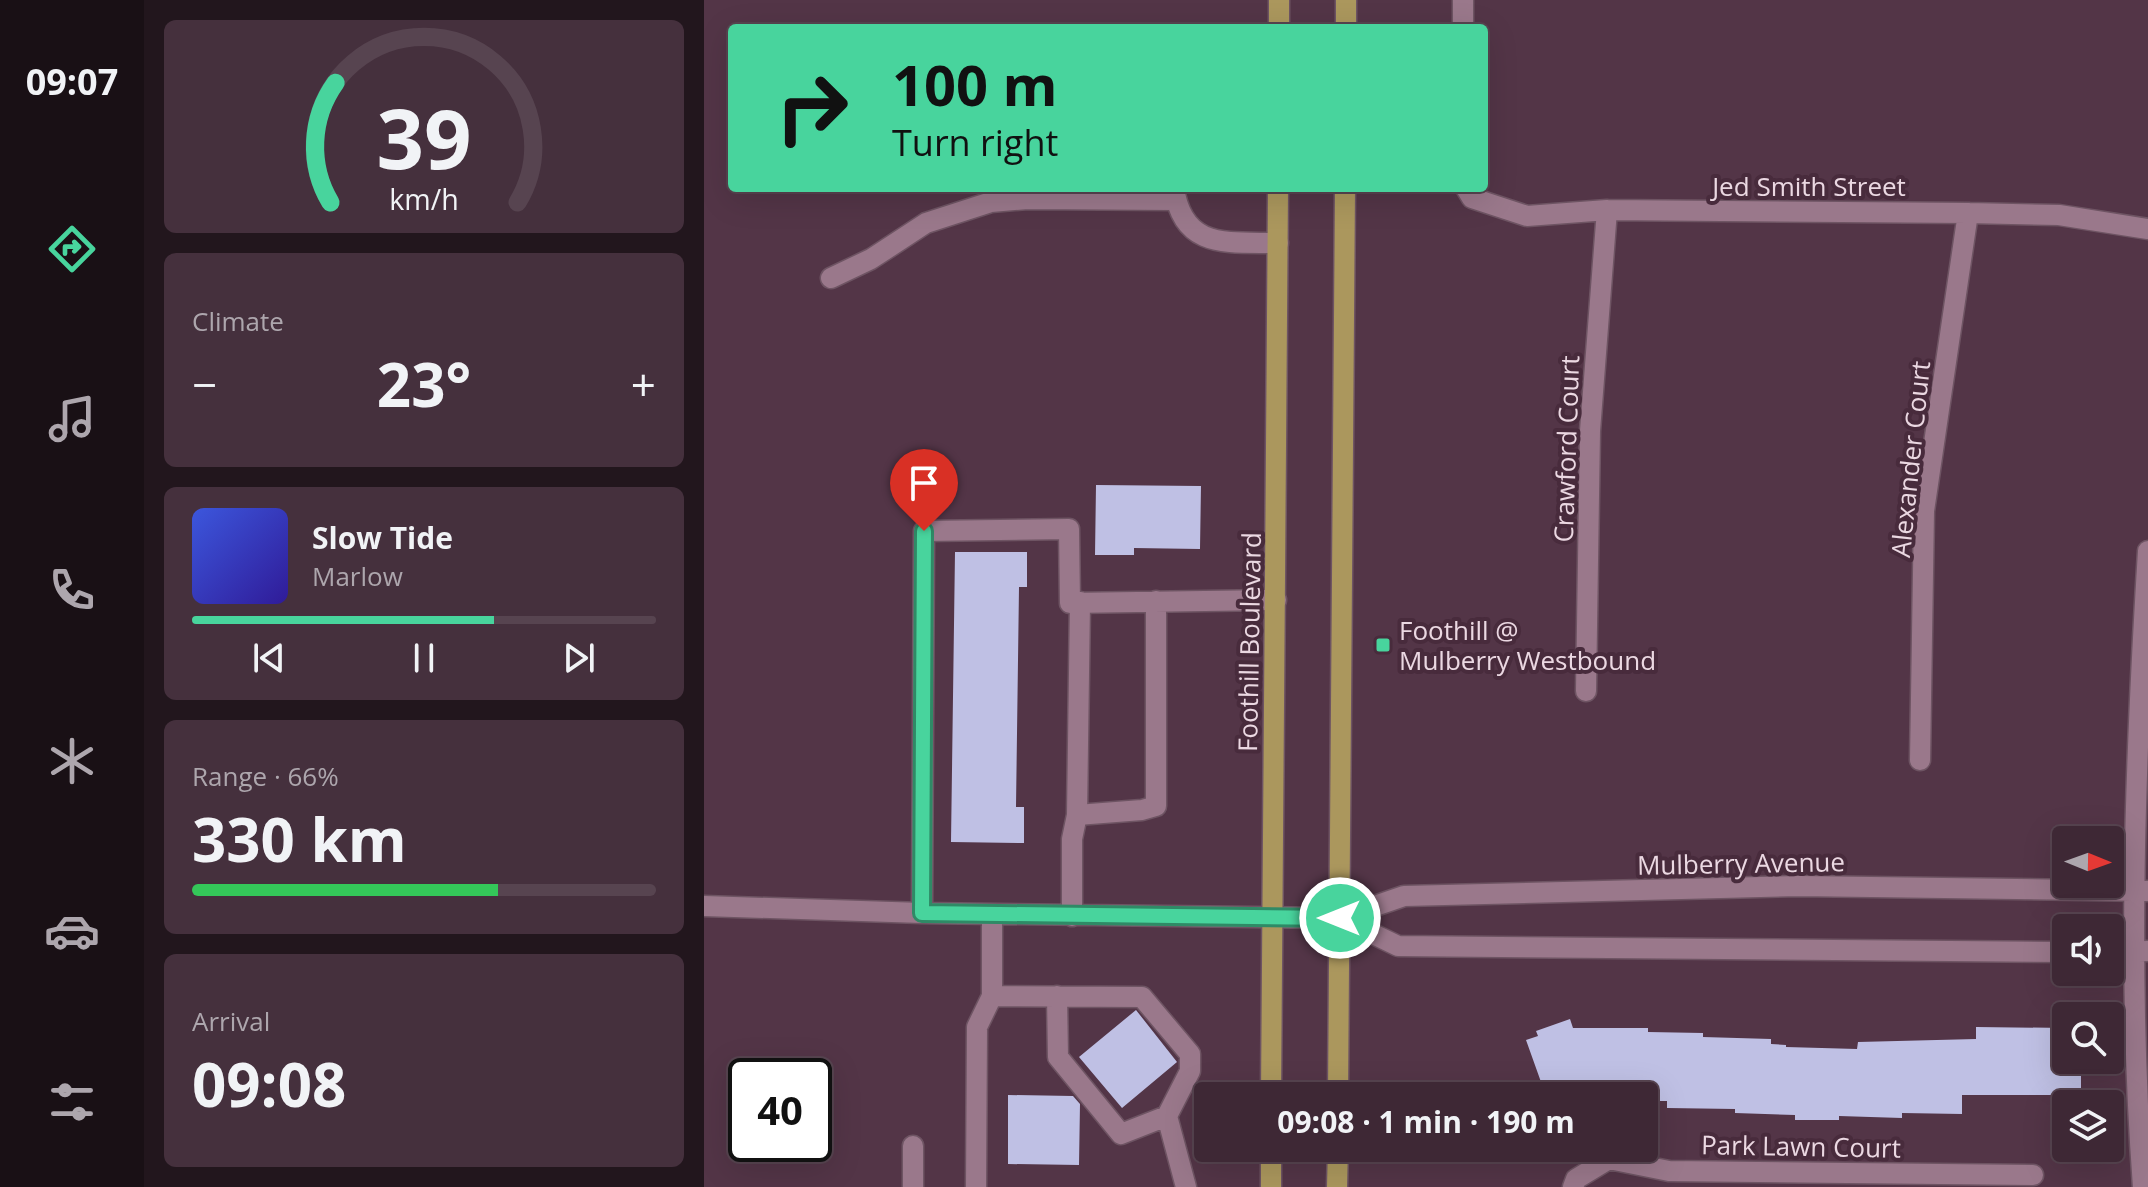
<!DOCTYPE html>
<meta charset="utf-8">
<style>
:root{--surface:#3e2835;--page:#45303d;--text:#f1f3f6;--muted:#ada6ad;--line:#574450;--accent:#48d49d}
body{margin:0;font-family:"Open Sans",sans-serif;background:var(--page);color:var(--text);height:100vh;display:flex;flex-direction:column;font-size:30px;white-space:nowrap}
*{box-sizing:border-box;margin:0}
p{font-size:26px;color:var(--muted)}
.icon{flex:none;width:44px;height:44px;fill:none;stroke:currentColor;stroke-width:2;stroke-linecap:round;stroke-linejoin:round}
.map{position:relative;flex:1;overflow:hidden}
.drawer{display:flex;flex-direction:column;gap:20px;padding:20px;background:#22161d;width:560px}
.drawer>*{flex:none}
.guide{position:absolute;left:24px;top:24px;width:760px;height:168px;border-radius:8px;box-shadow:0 8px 32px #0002,0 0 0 2px var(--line);background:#48d49d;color:#111;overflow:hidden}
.needle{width:52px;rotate:91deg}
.fabs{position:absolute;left:1348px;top:826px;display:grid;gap:16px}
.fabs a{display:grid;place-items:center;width:72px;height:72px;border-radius:8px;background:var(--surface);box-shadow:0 8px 32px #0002,0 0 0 2px var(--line);font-size:40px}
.speed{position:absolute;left:24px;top:1058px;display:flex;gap:16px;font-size:40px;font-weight:700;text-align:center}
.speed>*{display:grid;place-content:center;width:104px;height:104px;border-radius:50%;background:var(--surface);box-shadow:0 8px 32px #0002,0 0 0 2px var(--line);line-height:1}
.speed .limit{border:4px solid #111;border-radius:12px;background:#fff;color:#111}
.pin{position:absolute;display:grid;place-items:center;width:68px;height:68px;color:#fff;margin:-82px -34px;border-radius:50% 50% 50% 0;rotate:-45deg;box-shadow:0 0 8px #0007}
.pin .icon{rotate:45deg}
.me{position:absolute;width:88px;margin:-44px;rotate:270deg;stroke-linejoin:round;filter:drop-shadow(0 0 6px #0008)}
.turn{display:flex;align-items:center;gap:28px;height:168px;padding:0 32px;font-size:36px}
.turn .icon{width:104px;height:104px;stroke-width:2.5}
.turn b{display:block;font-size:56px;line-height:68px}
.big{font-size:60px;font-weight:700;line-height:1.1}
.drawer .card{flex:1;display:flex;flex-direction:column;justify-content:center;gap:12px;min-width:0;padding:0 28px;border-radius:12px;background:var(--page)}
.drawer .dial{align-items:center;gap:0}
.dial svg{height:208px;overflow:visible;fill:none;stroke:var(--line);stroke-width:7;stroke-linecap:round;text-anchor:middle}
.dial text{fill:var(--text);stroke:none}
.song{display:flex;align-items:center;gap:24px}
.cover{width:96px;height:96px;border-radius:12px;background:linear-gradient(135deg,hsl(230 70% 55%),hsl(250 70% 35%))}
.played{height:8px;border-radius:4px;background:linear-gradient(90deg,var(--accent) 65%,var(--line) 65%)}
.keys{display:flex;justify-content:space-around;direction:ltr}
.heat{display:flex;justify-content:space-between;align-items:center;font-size:44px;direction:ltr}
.charge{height:12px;border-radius:6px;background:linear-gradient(90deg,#34c759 66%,var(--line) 0)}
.trip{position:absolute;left:490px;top:1082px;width:464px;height:80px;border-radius:8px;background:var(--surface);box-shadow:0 8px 32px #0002,0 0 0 2px var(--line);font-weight:700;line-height:80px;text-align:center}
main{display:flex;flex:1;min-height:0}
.dock{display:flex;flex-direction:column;width:144px;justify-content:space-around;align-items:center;background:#191015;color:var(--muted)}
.dock .icon{width:56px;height:56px}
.dock .current{color:var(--accent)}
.dock b{font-size:36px;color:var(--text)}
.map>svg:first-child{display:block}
</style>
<main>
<nav class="dock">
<b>09:07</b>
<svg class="icon current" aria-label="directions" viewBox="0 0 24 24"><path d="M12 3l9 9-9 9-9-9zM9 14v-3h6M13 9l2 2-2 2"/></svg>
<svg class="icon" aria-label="music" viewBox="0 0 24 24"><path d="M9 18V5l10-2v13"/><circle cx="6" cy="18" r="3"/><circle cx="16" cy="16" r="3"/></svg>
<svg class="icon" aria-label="phone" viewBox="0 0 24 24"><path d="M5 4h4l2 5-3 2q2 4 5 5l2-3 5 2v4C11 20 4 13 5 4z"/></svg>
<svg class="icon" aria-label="climate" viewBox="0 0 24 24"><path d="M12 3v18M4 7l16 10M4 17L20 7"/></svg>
<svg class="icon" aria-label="car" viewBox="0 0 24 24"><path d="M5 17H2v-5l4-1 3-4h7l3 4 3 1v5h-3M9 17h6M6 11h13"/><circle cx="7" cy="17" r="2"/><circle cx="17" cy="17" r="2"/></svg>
<svg class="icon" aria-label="filters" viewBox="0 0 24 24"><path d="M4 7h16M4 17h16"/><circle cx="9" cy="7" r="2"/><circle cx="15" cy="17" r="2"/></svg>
</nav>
<section class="drawer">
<div class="card dial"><svg viewBox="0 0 100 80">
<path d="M14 69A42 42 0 1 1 86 69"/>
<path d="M14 69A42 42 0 0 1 16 23" stroke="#48d49d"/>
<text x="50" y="56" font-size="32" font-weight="700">39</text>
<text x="50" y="72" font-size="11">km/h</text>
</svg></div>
<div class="card"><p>Climate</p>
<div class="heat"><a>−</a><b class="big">23°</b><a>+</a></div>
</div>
<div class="card">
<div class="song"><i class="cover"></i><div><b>Slow Tide</b><p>Marlow</p></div></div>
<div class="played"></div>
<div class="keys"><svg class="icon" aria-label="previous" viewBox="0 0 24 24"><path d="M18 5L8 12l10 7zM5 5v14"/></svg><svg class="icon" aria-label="pause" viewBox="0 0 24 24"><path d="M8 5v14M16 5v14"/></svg><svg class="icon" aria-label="next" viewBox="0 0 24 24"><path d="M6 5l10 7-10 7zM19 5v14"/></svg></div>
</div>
<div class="card"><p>Range · 66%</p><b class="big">330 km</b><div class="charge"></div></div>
<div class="card"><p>Arrival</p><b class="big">09:08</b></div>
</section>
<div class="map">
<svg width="1444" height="1187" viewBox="0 0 1444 1187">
<rect width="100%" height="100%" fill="#533547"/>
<path fill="#bfc0e4" d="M392,485L497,486L496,549L430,548V555H391Z
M251,552H323V587H315L312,807H320V843L247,842Z
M432,1010L473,1062L418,1108L375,1057Z
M866,1019L869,1028H944V1032L999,1033V1037L1067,1039V1044L1082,1045V1047L1153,1049L1154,1042L1272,1039V1027L1362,1028V1060H1377V1095H1258V1114L1198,1113V1118L1135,1116V1120H1091V1115L1031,1113V1109L963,1108V1101H940V1096H842L822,1040L834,1036L832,1031Z
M304,1095L369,1096L376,1104L375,1165L304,1164Z"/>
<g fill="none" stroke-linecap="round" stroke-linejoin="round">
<g stroke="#6e5463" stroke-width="23">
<path id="minor" d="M759,28V0
M470,188C479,250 523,242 574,243
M762,188L768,198L823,216L903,210L1264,213L1355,215L1444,229
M127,278L167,259L222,223L287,202L324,199L471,200
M376,602L373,815L438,810L452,806V601
M882,691L886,431L903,210
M1216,760L1220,511L1264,213
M0,906L218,913L636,918L700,896L1095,886L1444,891
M218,913L220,531L365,529L366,603L572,600
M288,914V996L438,997L486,1054V1071L463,1116L482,1187
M368,916V839L373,815
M636,918L694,946L1362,952
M1406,952L1444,951
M353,996L354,1057L417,1134L463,1116
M209,1146V1187
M272,1187L273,1027L288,996
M869,1187L872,1179L905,1159L965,1171L1329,1175
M1439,1187C1423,975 1431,762 1444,551"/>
</g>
<g stroke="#6e5463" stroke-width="23">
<path id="major" d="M575,28V0
M642,28V0
M567,1096L574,188
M634,1096L641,188
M567,1187V1148
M633,1187L634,1148"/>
</g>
<use href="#minor" stroke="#9a788b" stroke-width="20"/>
<use href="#major" stroke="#ab975d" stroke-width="20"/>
</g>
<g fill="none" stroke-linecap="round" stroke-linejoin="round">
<g stroke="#2f8a66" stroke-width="20">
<path id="route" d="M220,531L218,913L636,918"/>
</g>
<use href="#route" stroke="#48d49d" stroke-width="14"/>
</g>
<rect fill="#48d49d" stroke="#482b3c" stroke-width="3" x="671" y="637" width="16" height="16" rx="4"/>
<g text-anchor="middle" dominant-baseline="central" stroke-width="8" stroke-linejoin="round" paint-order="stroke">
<g font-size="26" fill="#ebd8e2" stroke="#482b3c">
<text x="1105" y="186">Jed Smith Street</text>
<text transform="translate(862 449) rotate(-88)">Crawford Court</text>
<text transform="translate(1206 459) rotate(-84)">Alexander Court</text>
<text transform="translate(545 642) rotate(-89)">Foothill Boulevard</text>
<text transform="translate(1037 863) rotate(-1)">Mulberry Avenue</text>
<text transform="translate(1097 1146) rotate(1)">Park Lawn Court</text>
</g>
<g font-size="26" fill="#ebd8e2" stroke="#482b3c" text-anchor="start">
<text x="695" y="630">Foothill @<tspan x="695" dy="30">Mulberry Westbound</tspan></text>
</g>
</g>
</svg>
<div class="fabs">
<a><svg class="needle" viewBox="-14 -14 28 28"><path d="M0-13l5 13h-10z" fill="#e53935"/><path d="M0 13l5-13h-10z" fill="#ada6ad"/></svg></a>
<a><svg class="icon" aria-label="sound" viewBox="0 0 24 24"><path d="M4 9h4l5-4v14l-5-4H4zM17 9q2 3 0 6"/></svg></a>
<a><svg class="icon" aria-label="search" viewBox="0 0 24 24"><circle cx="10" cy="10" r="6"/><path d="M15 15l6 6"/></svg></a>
<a><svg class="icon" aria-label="layers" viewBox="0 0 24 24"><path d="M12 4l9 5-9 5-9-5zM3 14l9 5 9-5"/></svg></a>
</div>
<div class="speed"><div class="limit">40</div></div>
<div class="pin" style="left:220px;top:531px;background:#d93025"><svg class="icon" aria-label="arrive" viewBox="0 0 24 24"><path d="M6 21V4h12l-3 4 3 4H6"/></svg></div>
<svg class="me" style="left:636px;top:918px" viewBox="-20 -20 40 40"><circle r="17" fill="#48d49d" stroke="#fff" stroke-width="3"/><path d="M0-11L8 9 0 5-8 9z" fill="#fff"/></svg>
<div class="trip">09:08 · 1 min · 190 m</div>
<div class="guide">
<div class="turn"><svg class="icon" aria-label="right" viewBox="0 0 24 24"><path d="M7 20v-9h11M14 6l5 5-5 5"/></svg><div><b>100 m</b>Turn right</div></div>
</div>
</div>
</main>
